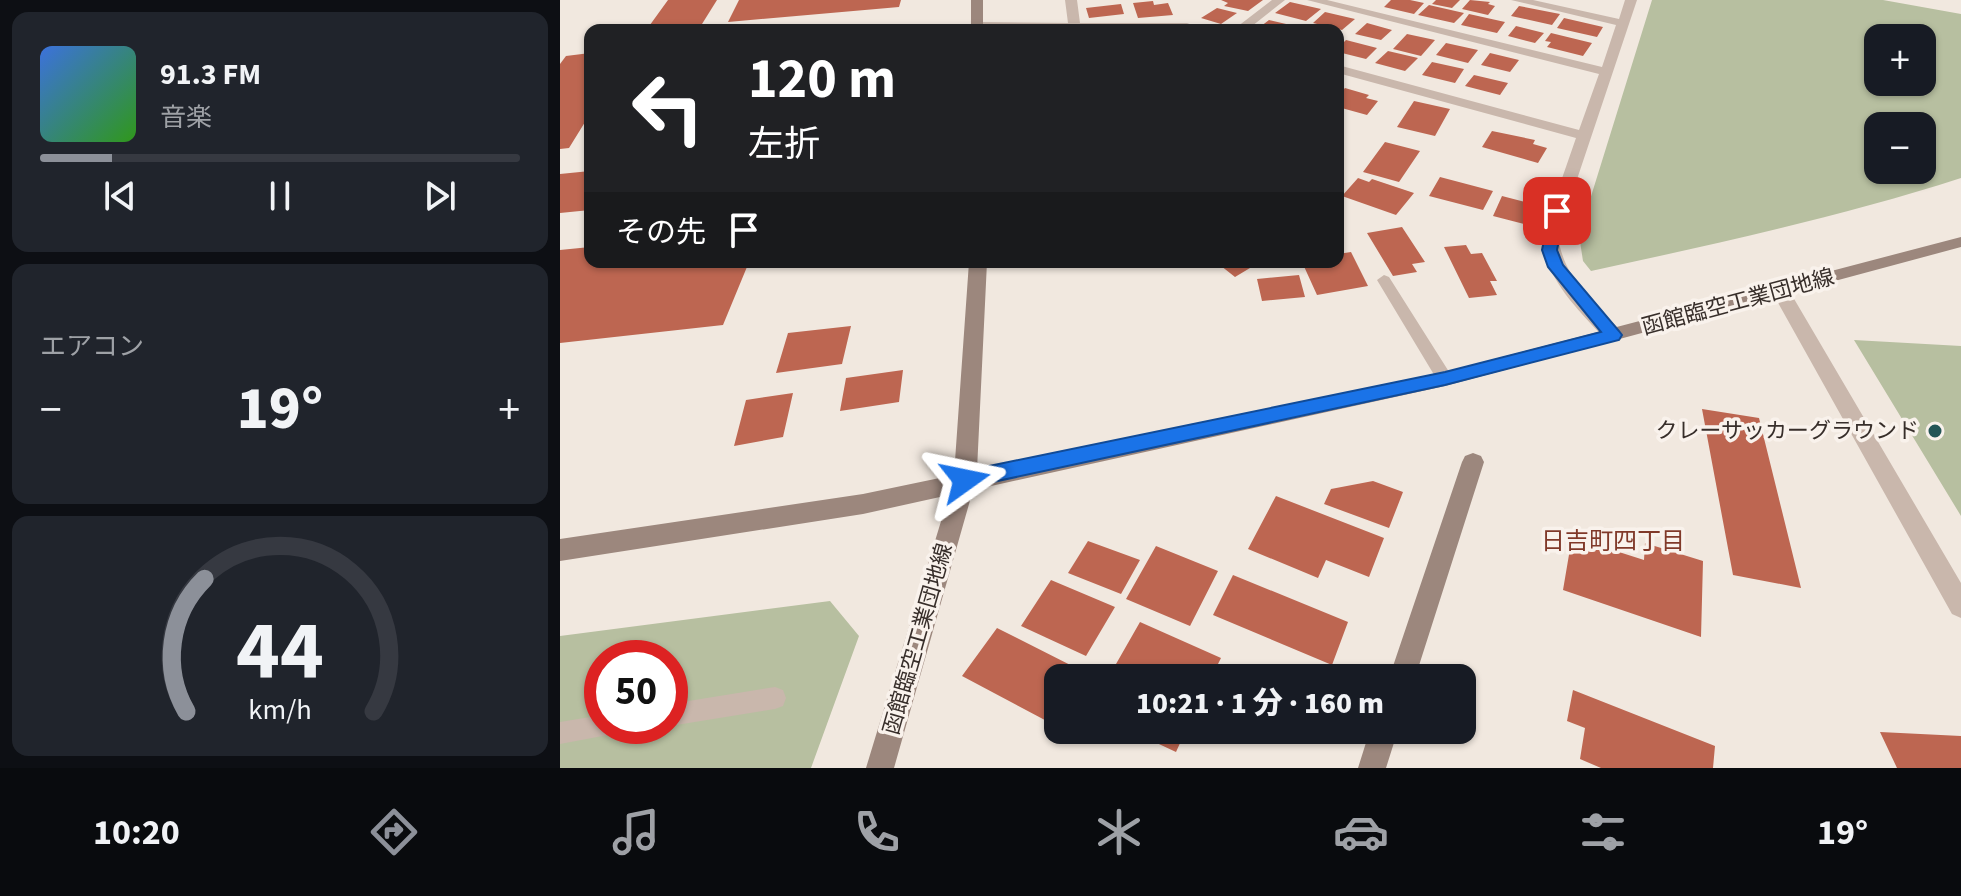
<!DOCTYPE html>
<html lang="ja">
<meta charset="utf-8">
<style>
:root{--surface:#171b24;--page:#20242c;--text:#f1f3f6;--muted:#9ea1a6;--line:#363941;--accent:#8c9099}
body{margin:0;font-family:"Source Sans 3","Noto Sans JP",sans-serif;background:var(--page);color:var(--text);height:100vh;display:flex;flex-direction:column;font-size:30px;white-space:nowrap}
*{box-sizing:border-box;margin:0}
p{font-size:26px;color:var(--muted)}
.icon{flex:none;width:44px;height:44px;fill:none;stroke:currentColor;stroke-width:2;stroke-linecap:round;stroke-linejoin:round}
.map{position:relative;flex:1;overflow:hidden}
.drawer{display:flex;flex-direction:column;gap:12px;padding:12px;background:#0d0f14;width:560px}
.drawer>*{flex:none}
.banner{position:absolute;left:24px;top:24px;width:760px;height:244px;border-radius:16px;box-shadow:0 2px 6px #0004;background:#202124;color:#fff;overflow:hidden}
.tools{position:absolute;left:1304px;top:24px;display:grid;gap:16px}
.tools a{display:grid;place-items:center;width:72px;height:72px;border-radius:16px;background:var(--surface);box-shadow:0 2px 6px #0004;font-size:40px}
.speed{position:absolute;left:24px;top:640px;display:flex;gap:16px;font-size:40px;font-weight:700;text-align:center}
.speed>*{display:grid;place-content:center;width:104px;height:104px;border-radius:50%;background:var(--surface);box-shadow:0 2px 6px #0004;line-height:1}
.speed .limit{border:12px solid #d22;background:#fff;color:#111}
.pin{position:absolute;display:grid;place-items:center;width:68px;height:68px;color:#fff;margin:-34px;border-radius:16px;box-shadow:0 4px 12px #0006}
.me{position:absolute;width:88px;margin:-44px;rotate:78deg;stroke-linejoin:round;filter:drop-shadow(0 0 6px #0008)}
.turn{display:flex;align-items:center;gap:28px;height:168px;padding:0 32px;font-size:36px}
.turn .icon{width:104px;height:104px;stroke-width:2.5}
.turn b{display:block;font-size:56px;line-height:68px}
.then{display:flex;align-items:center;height:76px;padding:0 32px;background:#0003;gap:16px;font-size:30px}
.big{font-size:60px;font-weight:800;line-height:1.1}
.drawer .widget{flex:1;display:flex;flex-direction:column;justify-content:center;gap:12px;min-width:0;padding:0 28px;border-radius:16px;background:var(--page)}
.drawer .dial{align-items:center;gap:0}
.dial svg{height:208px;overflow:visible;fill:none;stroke:var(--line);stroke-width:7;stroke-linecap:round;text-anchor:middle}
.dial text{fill:var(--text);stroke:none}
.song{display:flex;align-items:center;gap:24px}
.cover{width:96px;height:96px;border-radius:12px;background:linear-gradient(135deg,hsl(220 70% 55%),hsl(110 70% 35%))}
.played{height:8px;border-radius:4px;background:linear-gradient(90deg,var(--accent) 15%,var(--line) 15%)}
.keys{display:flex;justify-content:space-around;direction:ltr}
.heat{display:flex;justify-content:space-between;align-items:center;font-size:44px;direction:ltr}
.trip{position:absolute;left:484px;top:664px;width:432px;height:80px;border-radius:16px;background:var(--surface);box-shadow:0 2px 6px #0004;font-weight:800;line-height:80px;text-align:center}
.tab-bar{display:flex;height:128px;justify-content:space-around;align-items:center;background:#090b0e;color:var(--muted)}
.tab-bar .icon{width:56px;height:56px}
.tab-bar .selected{color:var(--accent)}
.tab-bar b{font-size:36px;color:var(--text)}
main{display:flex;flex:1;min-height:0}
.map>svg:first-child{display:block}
</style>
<main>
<section class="drawer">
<div class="widget">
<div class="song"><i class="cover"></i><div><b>91.3 FM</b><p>音楽</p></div></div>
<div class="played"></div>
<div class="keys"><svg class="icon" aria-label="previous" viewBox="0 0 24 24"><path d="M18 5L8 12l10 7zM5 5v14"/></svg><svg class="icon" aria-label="pause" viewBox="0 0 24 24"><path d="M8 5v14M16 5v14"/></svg><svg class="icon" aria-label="next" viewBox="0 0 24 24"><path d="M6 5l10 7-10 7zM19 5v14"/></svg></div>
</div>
<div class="widget"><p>エアコン</p>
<div class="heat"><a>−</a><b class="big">19°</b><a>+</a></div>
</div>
<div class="widget dial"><svg viewBox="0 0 100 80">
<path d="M14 69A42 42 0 1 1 86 69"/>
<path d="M14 69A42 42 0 0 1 21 18" stroke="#8c9099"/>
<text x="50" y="56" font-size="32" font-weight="700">44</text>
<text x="50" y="72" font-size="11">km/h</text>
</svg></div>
</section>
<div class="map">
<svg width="1401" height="768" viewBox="0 0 1401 768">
<rect width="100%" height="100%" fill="#f1e8df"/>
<path fill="#b7bfa0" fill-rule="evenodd" d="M1092,0H1323L1401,14V178C1280,217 1155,244 1031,271L1023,261L1019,235ZM1318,38H1362V82H1318ZM1318,126H1362V170H1318Z
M1294,340L1401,346V516Z
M270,601L299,636L251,768H0V636ZM42,658H110V726H42Z"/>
<path fill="#bd6651" d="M108,0H157L142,24L87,29Z
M179,0H341L339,7L168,22Z
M661,0H703L688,11L664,6L668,3Z
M831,0H850L864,3L854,14L824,7Z
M876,0H900L892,8L872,4Z
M910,0L930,2L928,4L935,6L928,15L902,9Z
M593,1L594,5L608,3L613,15L578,18L573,3Z
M730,2L761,9L746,21L715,13Z
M561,4L564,14L529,18L526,8Z
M869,5L904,13L894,23L858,15Z
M959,6L1000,14L992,25L951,16Z
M657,8L677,13L661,24L641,18Z
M765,12L795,19L782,30L753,23Z
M909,14L945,22L937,33L901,25Z
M1004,18L1043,27L1037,37L997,28Z
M709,20L739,27L735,30H696Z
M807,23L832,30L821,40L795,34Z
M956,26L984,33L975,43L948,36Z
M991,33L1032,43L1023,56L987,47L991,42L985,41Z
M847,34L875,40L861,56L833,49Z
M786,40L817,48L806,59L778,52V48Z
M886,43L918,50L908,63L876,55Z
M828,51L858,58L845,71L815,63Z
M30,53V114L9,148L0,149V64L6,56Z
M930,53L959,60L950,72L921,65Z
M872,62L904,69L895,83L862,75Z
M914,75L948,83L940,95L905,86Z
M785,88L809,95L806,98L818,101L807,115L778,107V95Z
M854,101L890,109L875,136L837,127Z
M932,131L975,140L973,144L987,148L978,163L922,147Z
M825,142L860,151L839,182L803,172Z
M30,171V210L0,213V174Z
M880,177L933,191L923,210L869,196Z
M798,178L809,182L812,179L854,193L836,215L782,196Z
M942,196L973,204L964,224L933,216Z
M842,227L865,262L852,264L857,272L833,276L807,233Z
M906,245L911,254L922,253L937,281H930L937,295L909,298L884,247Z
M30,247V262H189L163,325L0,343V250Z
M791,252L808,286L757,295L742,262H778V254Z
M656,262H700L675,277Z
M739,275L745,297L702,301L697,279Z
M291,326L282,364L216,373L228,333Z
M343,370L339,402L280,411L286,378Z
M233,393L223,437L174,446L186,400Z
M1142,409L1199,418L1241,588L1173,575Z
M813,481L843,492L829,528L764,504L771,489Z
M716,496L824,538L809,577L766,560L758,578L688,549Z
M1012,537L1084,560L1085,543L1143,561L1141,637L1003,590Z
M528,541L580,560L561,594L508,573Z
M596,546L658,571L630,626L566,599Z
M673,575L788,622L772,665L653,615Z
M491,580L555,607L526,656L461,626Z
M580,622L661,658L651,678H548Z
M437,628L536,678H498V727L402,676Z
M1013,690L1155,746L1153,768H1041L1020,759L1025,728L1007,721Z
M590,730H626L616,752L586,738Z
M1320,732L1401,736V768H1337Z"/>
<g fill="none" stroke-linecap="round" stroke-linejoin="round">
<path fill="#c9b7ac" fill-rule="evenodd" d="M824,275L829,277L891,375L893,379L891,383H879L817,280Z
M215,687L223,690L226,698L223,706L215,709L110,726V704Z
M42,715V726H56L53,734L0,744V722Z"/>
<path fill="#c9b7ac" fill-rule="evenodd" d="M505,0H517L520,23H627L645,30H417L411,26L417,22L508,23Z
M712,0H725L687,30H673Z
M747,0H767L1042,67L1056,25L951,0H973L1059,19L1065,0H1077L998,236C1003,277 1033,302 1060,330L1062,335L1060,340H1046C1018,309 985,280 982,236L1016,138L778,73V65L1019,130L1039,74Z
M1221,286L1230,292L1401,583V618L1392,614L1212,292Z"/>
<path fill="#9c877d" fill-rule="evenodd" d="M411,0H423V30H411Z
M1401,237V247L885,386L413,490L334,768H306L389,495L303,514L0,561V539L303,494L394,475L409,262H427L417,470L885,372Z
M913,453L921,456L924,462L855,678H829L902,462L905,456Z
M810,730H838L826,768H798Z"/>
</g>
<path fill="#1a73e8" stroke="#114b97" stroke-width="2" d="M997,206L1005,211L997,250L1003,265L1059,331L1062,335L1059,340L885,385L405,488L398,486L395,480L398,474L405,471L885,372L1041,332L988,267L982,250L990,211Z"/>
<circle fill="#235556" stroke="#f9f2ec" stroke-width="3" cx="1375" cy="431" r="8"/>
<g text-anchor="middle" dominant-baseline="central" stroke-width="7" stroke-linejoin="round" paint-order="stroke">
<g font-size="22" fill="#372e2a" stroke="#f9f2ec">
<text transform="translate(1178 302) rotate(-15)">函館臨空工業団地線</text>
<text transform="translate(358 639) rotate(-74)">函館臨空工業団地線</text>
</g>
<g font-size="22" fill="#372e2a" stroke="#f9f2ec" text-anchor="end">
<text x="1359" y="431">クレーサッカーグラウンド</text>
</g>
<g font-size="24" fill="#803929" stroke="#f9f2ec">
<text x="1053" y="541">日吉町四丁目</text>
</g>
</g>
</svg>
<div class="tools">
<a>+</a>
<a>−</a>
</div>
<div class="speed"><div class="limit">50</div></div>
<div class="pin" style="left:997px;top:211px;background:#d93025"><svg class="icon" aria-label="arrive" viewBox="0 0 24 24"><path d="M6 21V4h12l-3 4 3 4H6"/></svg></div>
<svg class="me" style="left:405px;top:480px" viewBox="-20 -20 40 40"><path d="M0-17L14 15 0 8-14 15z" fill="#1a73e8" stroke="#fff" stroke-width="4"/></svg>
<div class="trip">10:21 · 1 分 · 160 m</div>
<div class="banner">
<div class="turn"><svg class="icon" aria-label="left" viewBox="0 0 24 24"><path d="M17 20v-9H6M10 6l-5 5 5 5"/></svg><div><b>120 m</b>左折</div></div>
<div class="then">その先<svg class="icon" aria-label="arrive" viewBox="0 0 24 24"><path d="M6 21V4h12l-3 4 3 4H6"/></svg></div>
</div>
</div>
</main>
<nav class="tab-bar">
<b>10:20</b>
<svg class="icon selected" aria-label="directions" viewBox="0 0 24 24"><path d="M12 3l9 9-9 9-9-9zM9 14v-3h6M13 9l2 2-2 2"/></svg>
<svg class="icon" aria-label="music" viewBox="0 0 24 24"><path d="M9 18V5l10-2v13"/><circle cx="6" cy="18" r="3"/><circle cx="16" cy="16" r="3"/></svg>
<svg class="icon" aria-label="phone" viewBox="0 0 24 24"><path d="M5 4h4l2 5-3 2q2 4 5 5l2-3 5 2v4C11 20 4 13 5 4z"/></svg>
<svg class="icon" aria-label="climate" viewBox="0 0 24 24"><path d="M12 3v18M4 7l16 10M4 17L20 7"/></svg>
<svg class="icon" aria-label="car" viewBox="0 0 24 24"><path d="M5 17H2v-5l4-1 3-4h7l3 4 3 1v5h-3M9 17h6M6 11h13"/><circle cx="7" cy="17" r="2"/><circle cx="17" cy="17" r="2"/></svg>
<svg class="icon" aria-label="filters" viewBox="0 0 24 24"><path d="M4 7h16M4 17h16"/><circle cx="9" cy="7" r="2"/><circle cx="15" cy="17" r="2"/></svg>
<b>19°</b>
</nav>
